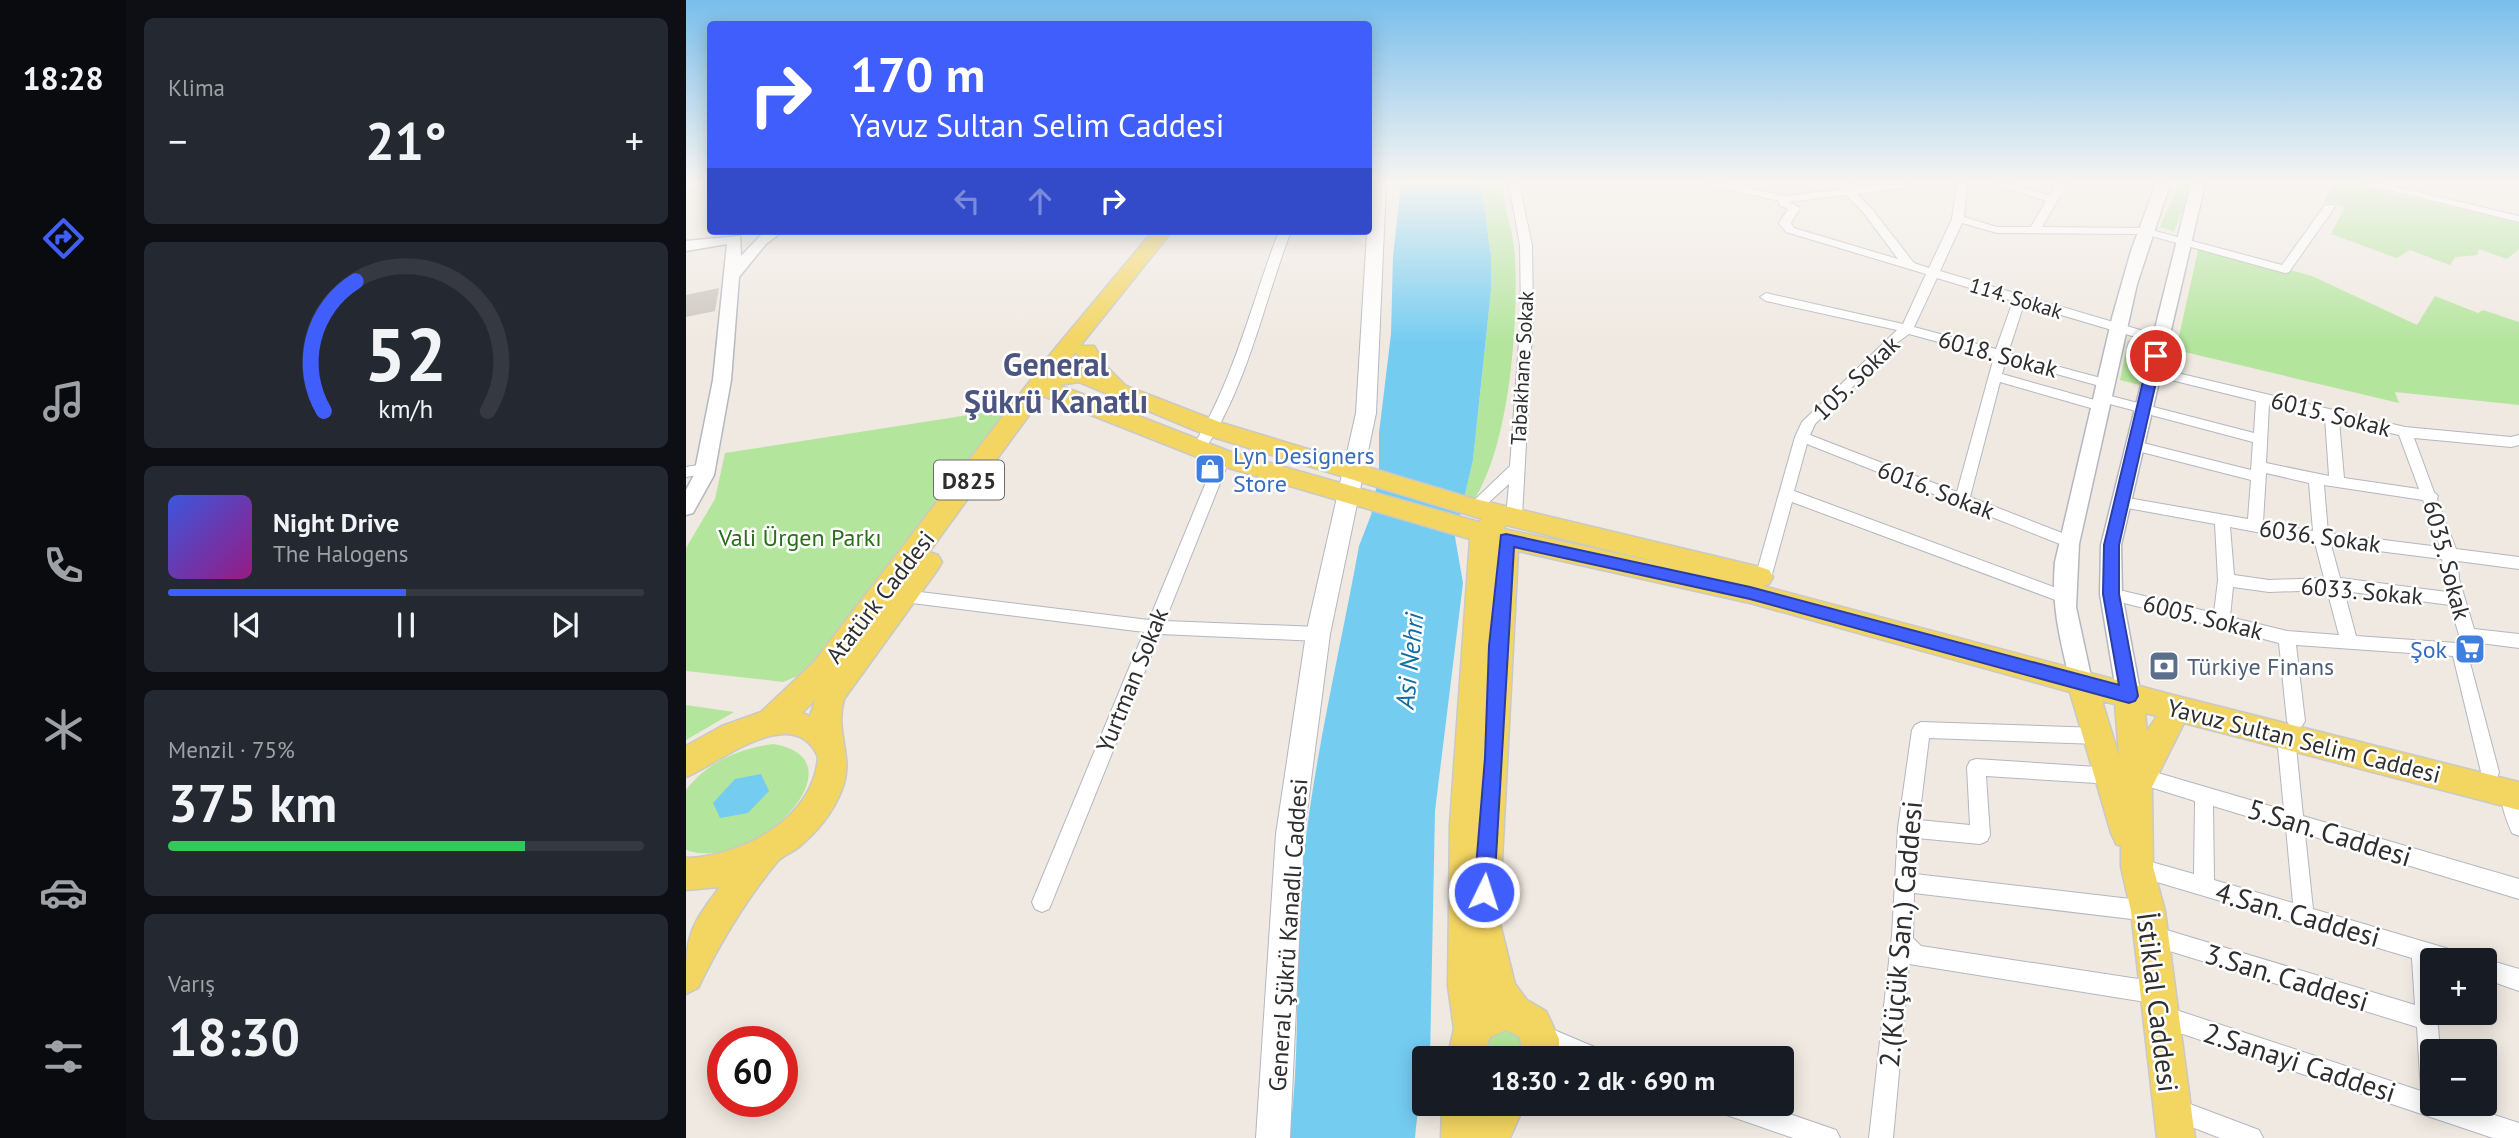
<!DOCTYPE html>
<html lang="tr">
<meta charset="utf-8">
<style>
:root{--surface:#171b24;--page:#242831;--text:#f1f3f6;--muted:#9ea1a6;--line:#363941;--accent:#405efc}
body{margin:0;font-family:"PT Sans",sans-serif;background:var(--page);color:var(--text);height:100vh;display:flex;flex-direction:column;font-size:26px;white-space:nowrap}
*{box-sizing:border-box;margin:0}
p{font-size:23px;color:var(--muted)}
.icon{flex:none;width:38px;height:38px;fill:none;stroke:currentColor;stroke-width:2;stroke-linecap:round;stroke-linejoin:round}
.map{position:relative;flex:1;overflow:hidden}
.drawer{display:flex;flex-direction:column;gap:18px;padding:18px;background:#0d0f14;width:560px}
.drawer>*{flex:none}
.hud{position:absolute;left:21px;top:21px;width:665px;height:214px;border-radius:7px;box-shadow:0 4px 18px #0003;background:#405efc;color:#fff;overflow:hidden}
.controls{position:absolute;left:1734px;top:948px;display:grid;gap:14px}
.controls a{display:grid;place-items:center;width:77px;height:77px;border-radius:7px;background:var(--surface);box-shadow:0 4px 18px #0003;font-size:35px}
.speed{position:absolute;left:21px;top:1026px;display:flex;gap:14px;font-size:35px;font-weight:700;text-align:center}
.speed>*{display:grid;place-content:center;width:91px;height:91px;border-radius:50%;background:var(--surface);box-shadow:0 4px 18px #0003;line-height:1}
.speed .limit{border:10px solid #d22;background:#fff;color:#111}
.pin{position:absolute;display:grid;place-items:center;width:60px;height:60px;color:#fff;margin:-30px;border:4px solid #fff;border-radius:50%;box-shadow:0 2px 7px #0007}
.me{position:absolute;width:77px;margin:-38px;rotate:4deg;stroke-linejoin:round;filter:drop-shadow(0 0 5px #0008)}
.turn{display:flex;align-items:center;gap:24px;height:147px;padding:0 28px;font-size:32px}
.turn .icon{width:91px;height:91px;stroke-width:2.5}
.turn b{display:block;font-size:49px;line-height:60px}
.lanes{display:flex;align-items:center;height:66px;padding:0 28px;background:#0003;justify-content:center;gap:35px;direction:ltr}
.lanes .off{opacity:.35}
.big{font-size:52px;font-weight:700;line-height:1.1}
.drawer .card{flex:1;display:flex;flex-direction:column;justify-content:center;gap:10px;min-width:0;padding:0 24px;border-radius:10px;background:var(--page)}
.drawer .dial{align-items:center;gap:0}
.dial svg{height:182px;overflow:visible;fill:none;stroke:var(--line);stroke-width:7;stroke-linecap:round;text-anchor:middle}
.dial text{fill:var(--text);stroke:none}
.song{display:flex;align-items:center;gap:21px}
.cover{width:84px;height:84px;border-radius:10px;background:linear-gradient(135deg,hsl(230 70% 55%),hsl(310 70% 35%))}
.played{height:7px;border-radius:4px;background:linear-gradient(90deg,var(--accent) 50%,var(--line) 50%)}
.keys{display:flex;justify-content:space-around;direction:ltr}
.heat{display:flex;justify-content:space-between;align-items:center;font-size:38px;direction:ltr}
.charge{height:10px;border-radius:5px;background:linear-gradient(90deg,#34c759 75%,var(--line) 0)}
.trip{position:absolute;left:726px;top:1046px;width:382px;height:70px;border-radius:7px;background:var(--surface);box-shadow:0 4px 18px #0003;font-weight:700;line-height:70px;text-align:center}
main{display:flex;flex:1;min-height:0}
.tab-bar{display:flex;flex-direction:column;width:126px;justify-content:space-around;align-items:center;background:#090b0e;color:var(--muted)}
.tab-bar .icon{width:49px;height:49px}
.tab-bar .active{color:var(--accent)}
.tab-bar b{font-size:32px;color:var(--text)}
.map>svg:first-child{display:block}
</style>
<main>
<nav class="tab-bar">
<b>18:28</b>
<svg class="icon active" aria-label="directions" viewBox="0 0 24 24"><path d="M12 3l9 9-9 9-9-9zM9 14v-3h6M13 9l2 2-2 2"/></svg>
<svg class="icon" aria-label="music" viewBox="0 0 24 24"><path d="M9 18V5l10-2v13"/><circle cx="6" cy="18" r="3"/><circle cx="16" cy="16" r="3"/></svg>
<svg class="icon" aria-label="phone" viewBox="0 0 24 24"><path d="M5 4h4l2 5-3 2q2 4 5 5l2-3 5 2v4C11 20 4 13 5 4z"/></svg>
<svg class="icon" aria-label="climate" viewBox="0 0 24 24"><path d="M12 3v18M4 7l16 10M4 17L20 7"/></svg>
<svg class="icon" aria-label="car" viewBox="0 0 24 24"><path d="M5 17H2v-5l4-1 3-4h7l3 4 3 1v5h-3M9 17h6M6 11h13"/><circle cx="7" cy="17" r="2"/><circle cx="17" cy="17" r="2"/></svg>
<svg class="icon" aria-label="filters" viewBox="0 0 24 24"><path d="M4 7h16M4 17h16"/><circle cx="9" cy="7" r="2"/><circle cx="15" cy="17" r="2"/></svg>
</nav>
<section class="drawer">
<div class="card"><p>Klima</p>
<div class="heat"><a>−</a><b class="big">21°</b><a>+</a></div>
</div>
<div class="card dial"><svg viewBox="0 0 100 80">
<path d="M14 69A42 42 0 1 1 86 69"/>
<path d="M14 69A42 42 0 0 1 28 12" stroke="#405efc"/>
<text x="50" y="56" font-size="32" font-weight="700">52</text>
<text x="50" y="72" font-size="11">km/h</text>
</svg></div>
<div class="card">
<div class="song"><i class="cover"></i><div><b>Night Drive</b><p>The Halogens</p></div></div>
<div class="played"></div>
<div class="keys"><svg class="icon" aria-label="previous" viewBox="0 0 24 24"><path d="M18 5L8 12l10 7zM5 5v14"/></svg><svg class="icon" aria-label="pause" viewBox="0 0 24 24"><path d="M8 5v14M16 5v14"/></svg><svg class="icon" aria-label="next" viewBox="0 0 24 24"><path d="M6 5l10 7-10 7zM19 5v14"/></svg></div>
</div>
<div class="card"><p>Menzil · 75%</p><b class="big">375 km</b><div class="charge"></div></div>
<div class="card"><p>Varış</p><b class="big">18:30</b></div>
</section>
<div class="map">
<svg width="1833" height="1138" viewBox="0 0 1833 1138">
<rect width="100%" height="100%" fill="#efe9e1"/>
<path fill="#b4e59d" d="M795,184H816C818,209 828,233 829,258C832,326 824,443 788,500L778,498L787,460L805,290V256Z
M1493,184H1508L1488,231L1474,227Z
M1647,184H1668L1833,223V249L1821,259L1793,249L1791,255L1769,257L1764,265L1724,250L1711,258L1645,234L1659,207L1638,201Z
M1513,246L1626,276L1731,325L1749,296L1792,313L1797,310L1833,322V405L1709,392L1713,403L1490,350Z
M1442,341L1464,347L1454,385L1434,380Z
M321,409L311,431L163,626L119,673L97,682L0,671V548L29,499L39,453Z
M0,705L48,712L0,740Z
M88,744C180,760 67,875 0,850V790C21,762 54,748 88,744Z
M821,1028C837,1035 838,1042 838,1059H794L799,1037Z"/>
<path fill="#74ccf1" d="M715,184H795L805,256V290L787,460L769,537L777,583L749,811L744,1059H738C738,1087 731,1110 729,1138H603C617,1041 606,943 619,845C631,745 655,646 673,546L685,515L693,473V433L705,334L707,256Z
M75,774L83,791L62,813L34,818L27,803L49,779Z"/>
<path fill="#cbc7bf" d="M33,288L29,311L0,317V295Z"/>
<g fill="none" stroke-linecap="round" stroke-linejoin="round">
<g stroke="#b4b6c1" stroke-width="2">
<path id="minor" d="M0,184H11L0,189Z
M823,184H833L846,245L847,314L836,517L828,523L820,517L823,484L792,512L787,513L780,508L824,466L835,314L834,245Z
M1020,184H1043L1099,196L1158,189L1161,184H1169L1170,187L1229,184L1224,187L1171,194L1185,208L1228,263L1243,268L1266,219L1271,184H1281L1278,217L1311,227H1345L1360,201L1309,184H1327L1364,196L1370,184H1381L1356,227L1458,228L1596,265L1639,205H1647L1649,207L1603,272L1599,273L1458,234L1311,233L1276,223L1254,271L1478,337L1479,340L1473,344L1338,304L1322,353L1426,381L1428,384L1421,388L1320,360L1316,374L1412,401V395L1417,394L1568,433L1570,401L1461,374L1459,371L1466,367L1719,427L1825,437L1833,435V445L1825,447L1728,438L1748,492L1752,496L1751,499L1770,549L1833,557V569L1772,561L1773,579L1788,629L1833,634V648L1787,642L1783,659L1813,772L1811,778L1804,780L1797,778L1795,772L1767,656L1610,645L1619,721L1616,726L1610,729L1604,726L1601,721L1593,643L1419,598L1417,594L1419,590L1425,588L1528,613L1532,580L1529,524L1436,507L1429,502L1431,498L1436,497L1562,519L1565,480L1444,449L1442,446L1444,443L1449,441L1565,470L1567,442L1420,403V409L1415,411L1314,382L1284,497L1389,538L1392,542L1389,546H1379L1121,444L1108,491L1384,593L1386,597L1384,601H1372L1106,502L1085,578L1083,582H1071L1069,578L1109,437L1116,422L1211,330L1080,301L1074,297L1080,293L1217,324L1240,274L1100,232L1093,223L1102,209L1093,205V201ZM1160,195L1177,212L1212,259L1108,228L1105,223L1114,208L1103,202ZM1251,278L1327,301L1310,349L1228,327ZM1223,334L1308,357L1271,492L1124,435L1129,424L1212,342ZM1583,404L1639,417L1643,476L1580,463ZM1653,421L1713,435L1733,489L1658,478ZM1580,473L1623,483L1627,531L1577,522ZM1638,485L1737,500L1754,547L1642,533ZM1544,527L1629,543L1638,578L1583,580L1548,575ZM1645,545L1756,559L1761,592L1654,578ZM1547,587L1583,592L1641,590L1653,635L1601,631L1544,617ZM1658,591L1764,605L1773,635L1771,643L1670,636Z
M1679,184H1699L1833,216V222Z
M593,231H605C577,305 562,384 518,451H508L506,448C549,378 564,307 593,231Z
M537,453L544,458L479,621L632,627L638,629L640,634L638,639L632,641L474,634L366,902L363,909L356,912L349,909L346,902L458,632L218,602L212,600L210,596L212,592L218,590L463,620L530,458Z
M19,464L24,465L26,469L24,473L0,477V467Z
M1235,722L1413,728L1419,730L1422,736L1419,742L1413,744L1243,738L1233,820L1284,825L1281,767L1284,761L1290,759L1426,768L1433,770L1435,776L1433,782L1426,784L1300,776L1304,835L1301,841L1294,844L1231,838L1229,874L1462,901L1469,904L1472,911L1469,918L1462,921L1228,893L1227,938L1235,946L1472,982L1480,985L1483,993L1480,1001L1472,1004L1223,964L1207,1138H1183L1206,935L1212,828L1226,730L1229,725Z
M1600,729L1606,731L1609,737L1617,816L1833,879V899L1619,834L1627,909L1780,954L1783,961H1746V1013H1751L1754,1052H1746V1104H1775L1833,1123V1138H1807L1467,1024L1464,1016L1467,1008L1475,1005L1735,1091L1731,1027L1464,945L1457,942L1454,935L1457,928L1464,925L1729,1005L1726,958L1444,874L1441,867L1444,860L1451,858L1508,874L1509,801L1448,782L1446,776L1448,770L1455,768L1598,810L1591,737L1594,731ZM1527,806L1600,828L1607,903L1528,880Z
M1824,786L1831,788L1833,793V836L1826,833C1821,822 1812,800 1817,788Z
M1799,959L1833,969V991L1799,979V961H1794Z
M854,1024L918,1051L921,1059H883L846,1043L843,1035L846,1027Z
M1488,1098L1573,1130L1577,1138H1534L1480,1117L1477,1109L1480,1101Z
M1029,1104H1075L1150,1130L1154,1138H1107L1032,1112Z"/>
</g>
<g stroke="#b4b6c1" stroke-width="3">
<path id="tertiary" d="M1470,184H1484L1451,284L1393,544L1390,607L1406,681L1403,688L1395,691L1387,688L1384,681C1374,640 1365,604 1369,562L1426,318L1445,251Z
M1505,184H1519L1435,545L1436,594L1455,696L1451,703L1443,706L1435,703L1431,696L1414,594L1415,545Z
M79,231H97L80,244L53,277L45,380L28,475L7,513L0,515V490L8,475L27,380L41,244L0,251V241L54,236L55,256Z"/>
</g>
<g stroke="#b4b6c1" stroke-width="2">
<path id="secondary" d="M684,184H700L690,413L644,634L618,834L604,1138H570L590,834L620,634L670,413Z"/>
</g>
<g stroke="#c9c9c9" stroke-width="3">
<path id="primary" d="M467,231H486L394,346H408L422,368L440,386L536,423L781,497L1074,567L1083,570L1087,577L1083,584L1077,586L1491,696L1833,782V810L1498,723L1466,787L1467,867L1479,911L1509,1138H1471L1445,911L1435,867V846L1430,844L1425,833L1384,692L1064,603L832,551L813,919L829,984L841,1000L860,1011L873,1039V1059H837L834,1037L820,1030L804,1037L797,1059H761L768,1029L762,986L764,824L784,539L529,464L357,396L243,552L252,555L256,562L252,569L158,699C148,735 170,757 155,792C146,814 131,832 113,847C107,852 96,856 91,862C59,901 34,943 12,988L0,994C0,938 0,931 34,887L0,890V858C56,857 128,818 132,757C108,700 31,765 0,777V746L36,726L75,712L127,663L367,351ZM390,352L400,368L375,371ZM393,382L520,435L796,519L793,522L545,452L373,385ZM820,525L988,566L818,529ZM129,700L124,716L116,713ZM1416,701L1429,704L1433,756ZM1459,713L1471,716L1461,731Z
M756,1104H794V1117L800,1104H839L824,1138H755Z"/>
</g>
<use href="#minor" fill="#fff" fill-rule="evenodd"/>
<use href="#tertiary" fill="#fff" fill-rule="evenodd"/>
<use href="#secondary" fill="#fff" fill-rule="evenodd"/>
<use href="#primary" fill="#f3d561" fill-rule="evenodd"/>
</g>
<linearGradient id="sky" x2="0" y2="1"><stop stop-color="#79beec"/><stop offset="0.53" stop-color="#f8f5f2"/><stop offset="1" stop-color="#f8f5f2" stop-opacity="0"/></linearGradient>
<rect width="1833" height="344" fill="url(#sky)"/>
<path fill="#405efc" stroke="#2a3da4" stroke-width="2" d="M1470,351L1476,356L1433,545V594L1452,696L1449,701L1443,703L1064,599L828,547L808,892L805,899L798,902L791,899L788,892L799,758L803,646L815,535L820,534L1064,587L1433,685L1417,594L1418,545L1463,356Z"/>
<defs>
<g id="shop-square" transform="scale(1.575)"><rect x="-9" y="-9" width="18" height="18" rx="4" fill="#3f7fe0" stroke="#fff"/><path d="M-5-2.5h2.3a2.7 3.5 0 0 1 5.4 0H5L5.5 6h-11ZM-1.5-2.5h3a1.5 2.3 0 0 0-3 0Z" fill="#fff"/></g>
<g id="supermarket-square" transform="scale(1.575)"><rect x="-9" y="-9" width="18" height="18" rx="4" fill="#3f7fe0" stroke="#fff"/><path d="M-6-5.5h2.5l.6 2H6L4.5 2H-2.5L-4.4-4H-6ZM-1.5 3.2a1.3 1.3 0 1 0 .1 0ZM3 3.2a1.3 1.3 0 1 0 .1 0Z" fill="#fff"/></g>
<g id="bank-square" transform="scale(1.575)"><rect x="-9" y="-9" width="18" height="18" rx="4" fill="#5c6f8a" stroke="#fff"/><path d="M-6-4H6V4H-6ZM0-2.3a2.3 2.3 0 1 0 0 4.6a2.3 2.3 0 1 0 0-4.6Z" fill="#fff"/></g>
</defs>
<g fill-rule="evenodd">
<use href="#shop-square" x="524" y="469"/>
<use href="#supermarket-square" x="1784" y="649"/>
<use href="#bank-square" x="1478" y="666"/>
</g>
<g text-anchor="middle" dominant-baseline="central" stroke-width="5" stroke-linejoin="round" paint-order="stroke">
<g font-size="21" fill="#2e2e2e" stroke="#fff">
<text transform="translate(1330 298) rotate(17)">114. Sokak</text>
<text transform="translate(836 368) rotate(-87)">Tabakhane Sokak</text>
</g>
<rect fill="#fff" stroke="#6d6d6d" stroke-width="2" x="248" y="460.5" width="70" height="39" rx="5"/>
<g font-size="23" font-weight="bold" fill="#2e2e2e">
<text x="283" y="480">D825</text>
</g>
<g font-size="24" fill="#2e2e2e" stroke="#fff">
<text transform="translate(1312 354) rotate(15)">6018. Sokak</text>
<text transform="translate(1170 378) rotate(-44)">105. Sokak</text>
<text transform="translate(1645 414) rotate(14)">6015. Sokak</text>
<text transform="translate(1250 490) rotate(21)">6016. Sokak</text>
<text transform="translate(1634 536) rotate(8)">6036. Sokak</text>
<text transform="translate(1761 560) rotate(75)">6035. Sokak</text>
<text transform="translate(1676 591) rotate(5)">6033. Sokak</text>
<text transform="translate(194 597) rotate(-52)">Atatürk Caddesi</text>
<text transform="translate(1517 617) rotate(14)">6005. Sokak</text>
<text transform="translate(446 680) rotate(-68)">Yurtman Sokak</text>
<text transform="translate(1618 741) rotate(14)">Yavuz Sultan Selim Caddesi</text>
<text transform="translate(602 935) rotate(-86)">General Şükrü Kanadlı Caddesi</text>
</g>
<g font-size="24" fill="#366cbe" stroke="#fff" text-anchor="start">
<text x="547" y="455">Lyn Designers<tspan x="547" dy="28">Store</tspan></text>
<text x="1761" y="649" text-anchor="end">Şok</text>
</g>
<g font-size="24" fill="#2a6e1a" stroke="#fff">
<text x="114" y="537">Vali Ürgen Parkı</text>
</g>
<g font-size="24" fill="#4e5e75" stroke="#fff" text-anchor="start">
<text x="1501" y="666">Türkiye Finans</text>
</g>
<g font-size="26" font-style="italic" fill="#0c6ca4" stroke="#fff">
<text transform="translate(723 661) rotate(-84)">Asi Nehri</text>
</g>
<g font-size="28" fill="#2e2e2e" stroke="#fff">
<text transform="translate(1644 832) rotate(17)">5.San. Caddesi</text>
<text transform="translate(1612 914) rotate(16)">4.San. Caddesi</text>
<text transform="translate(1214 934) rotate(-85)">2.(Küçük San.) Caddesi</text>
<text transform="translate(1601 977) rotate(17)">3.San. Caddesi</text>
<text transform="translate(1472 1002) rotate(83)">İstiklal Caddesi</text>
<text transform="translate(1614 1062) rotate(18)">2.Sanayi Caddesi</text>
</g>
<g font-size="32" font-weight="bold" fill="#4c5480" stroke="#fff">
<text x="370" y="364">General<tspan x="370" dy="37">Şükrü Kanatlı</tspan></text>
</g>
</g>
</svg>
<div class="controls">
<a>+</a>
<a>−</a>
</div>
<div class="speed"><div class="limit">60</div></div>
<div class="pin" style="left:1470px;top:356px;background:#d93025"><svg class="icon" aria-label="arrive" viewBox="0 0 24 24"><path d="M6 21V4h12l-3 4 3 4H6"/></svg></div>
<svg class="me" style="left:798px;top:892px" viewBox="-20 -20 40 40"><circle r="17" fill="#405efc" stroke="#fff" stroke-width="3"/><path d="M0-11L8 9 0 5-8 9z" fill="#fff"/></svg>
<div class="trip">18:30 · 2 dk · 690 m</div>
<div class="hud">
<div class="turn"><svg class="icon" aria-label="right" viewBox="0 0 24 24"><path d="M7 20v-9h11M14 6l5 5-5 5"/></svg><div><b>170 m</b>Yavuz Sultan Selim Caddesi</div></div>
<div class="lanes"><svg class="icon off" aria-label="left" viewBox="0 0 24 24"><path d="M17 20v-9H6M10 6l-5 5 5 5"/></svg><svg class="icon off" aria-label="ahead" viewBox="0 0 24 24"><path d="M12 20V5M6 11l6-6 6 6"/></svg><svg class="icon" aria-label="right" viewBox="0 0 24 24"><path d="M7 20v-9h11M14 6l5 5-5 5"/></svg></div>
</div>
</div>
</main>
